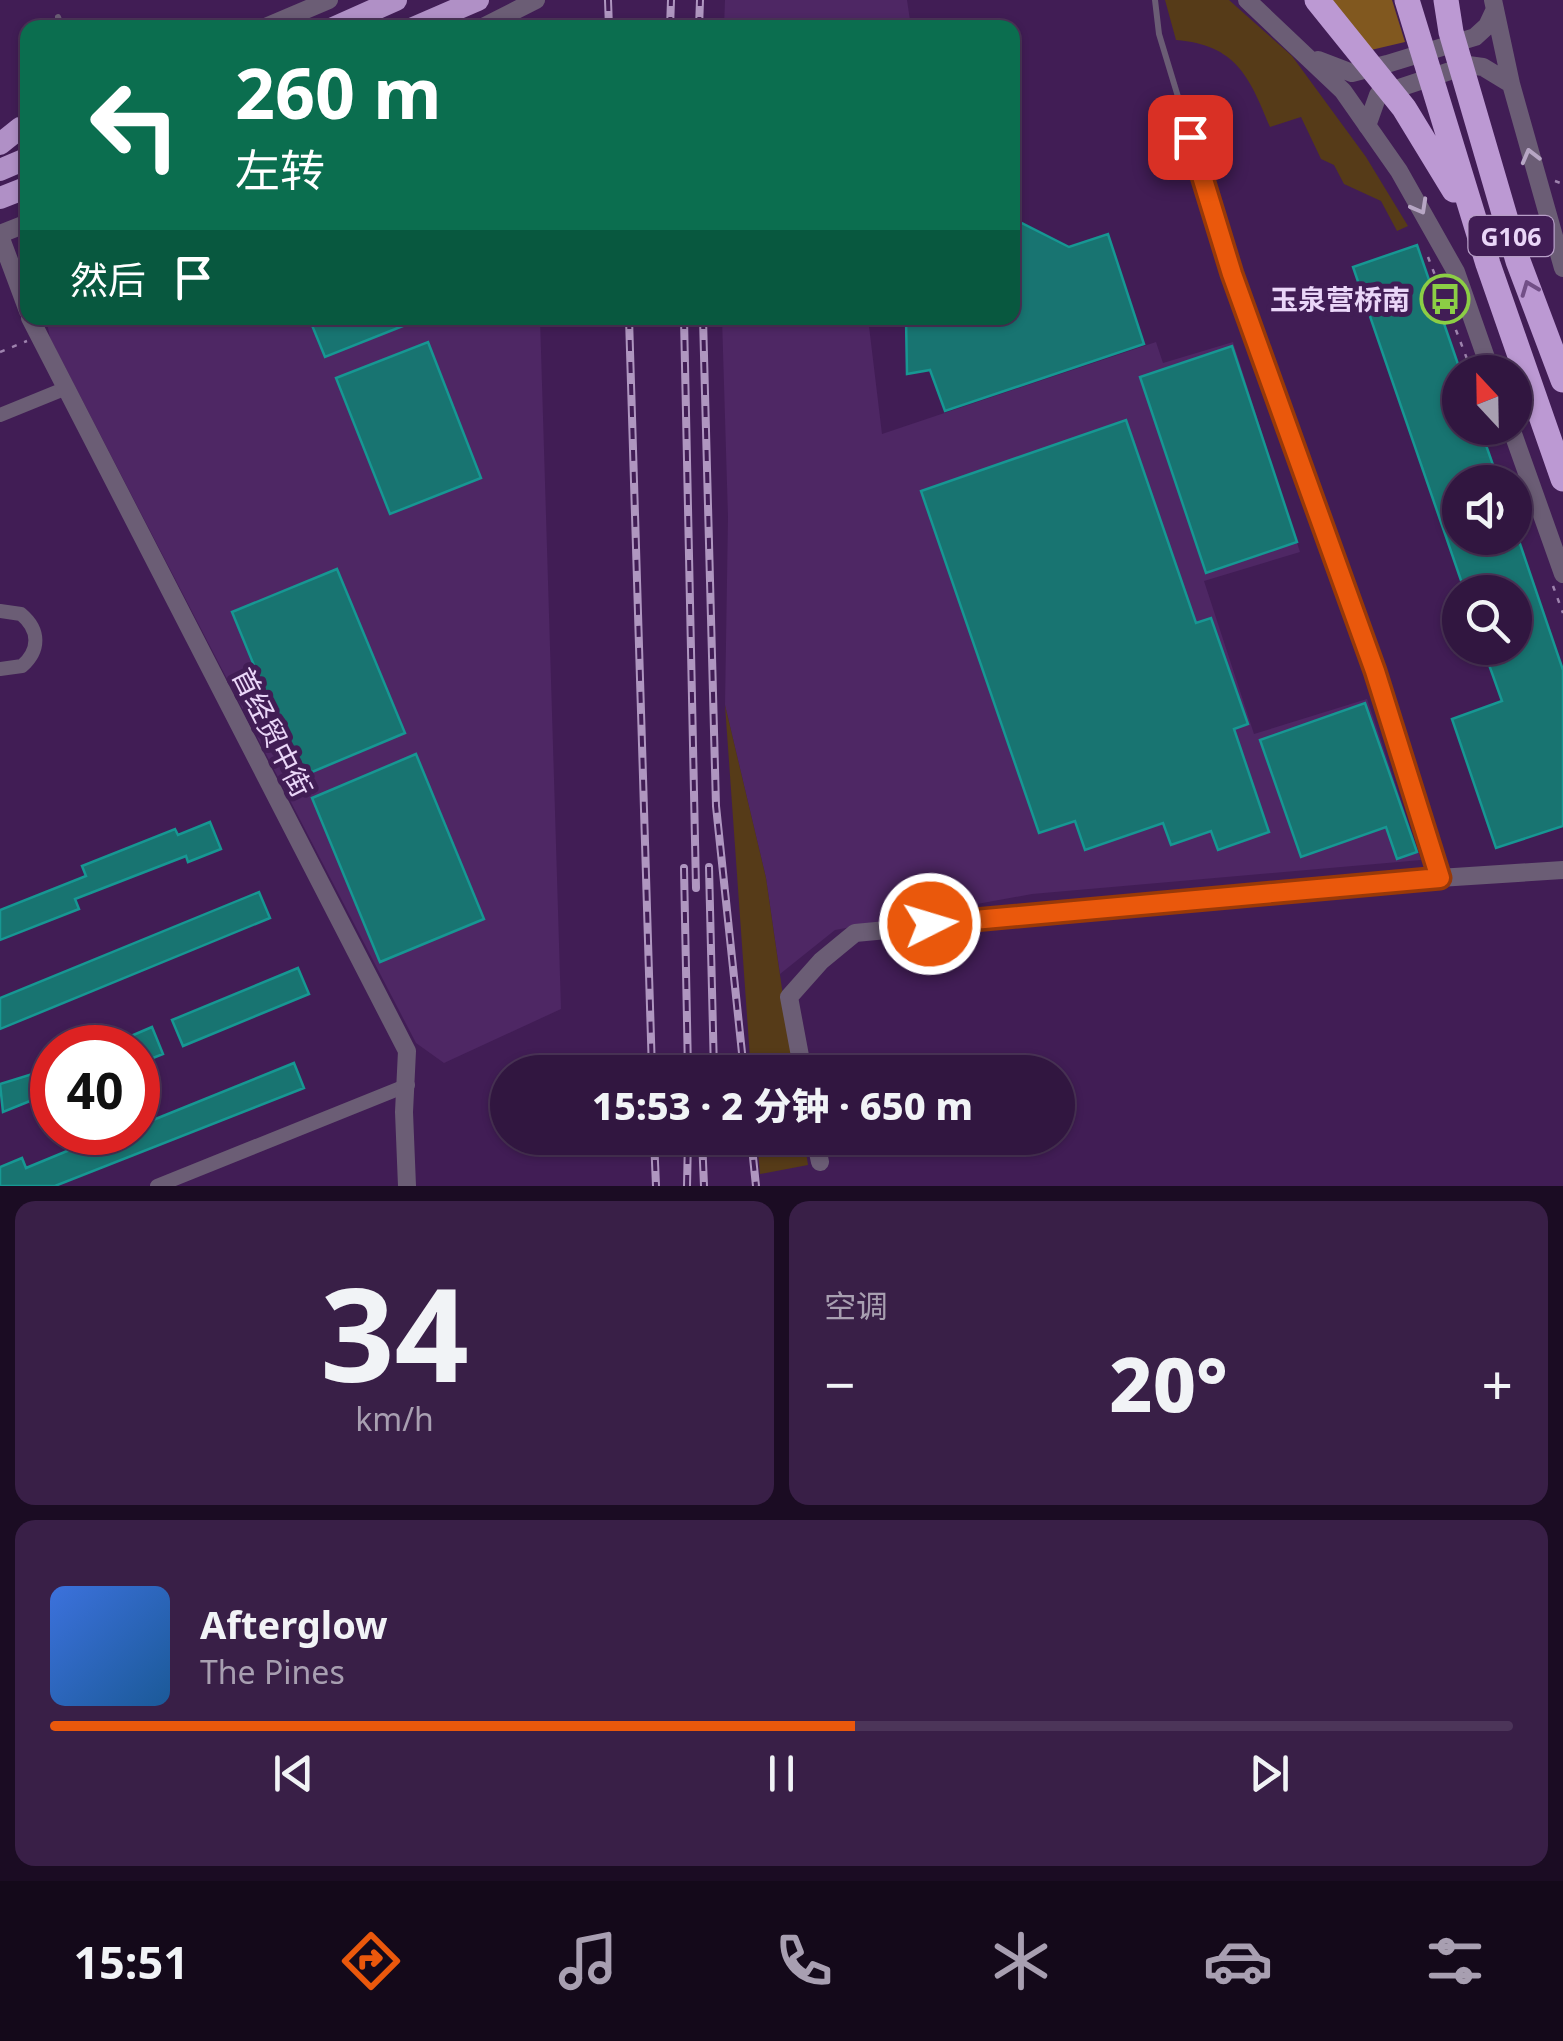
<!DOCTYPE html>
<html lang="zh">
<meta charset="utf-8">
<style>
:root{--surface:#311640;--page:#391f47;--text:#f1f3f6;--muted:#a89fb1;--line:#4c3559;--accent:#ea580c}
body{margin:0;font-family:"Noto Sans","Noto Sans SC",sans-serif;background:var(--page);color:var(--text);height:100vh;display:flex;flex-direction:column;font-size:38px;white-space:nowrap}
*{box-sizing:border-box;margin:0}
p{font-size:32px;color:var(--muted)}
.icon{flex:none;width:55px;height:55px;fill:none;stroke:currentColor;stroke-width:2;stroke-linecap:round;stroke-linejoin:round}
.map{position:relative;height:1186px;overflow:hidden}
.side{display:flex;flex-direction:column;gap:15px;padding:15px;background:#1b0c23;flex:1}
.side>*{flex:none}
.hud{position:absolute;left:20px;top:20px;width:1000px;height:305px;border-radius:20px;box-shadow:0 2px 8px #0004,0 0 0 2px var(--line);background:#0b6e4f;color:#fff;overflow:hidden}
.needle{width:65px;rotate:338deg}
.controls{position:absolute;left:1442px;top:355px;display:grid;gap:20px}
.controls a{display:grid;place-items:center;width:90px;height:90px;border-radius:50%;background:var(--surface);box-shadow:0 2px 8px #0004,0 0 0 2px var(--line);font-size:50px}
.speed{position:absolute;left:30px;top:1025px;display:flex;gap:20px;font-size:50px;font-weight:700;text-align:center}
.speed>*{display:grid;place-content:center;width:130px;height:130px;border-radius:50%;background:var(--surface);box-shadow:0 2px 8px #0004,0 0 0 2px var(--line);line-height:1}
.speed .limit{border:15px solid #d22;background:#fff;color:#111}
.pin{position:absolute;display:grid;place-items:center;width:85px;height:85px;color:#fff;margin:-42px;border-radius:20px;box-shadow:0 5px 15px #0006}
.me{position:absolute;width:110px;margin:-55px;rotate:85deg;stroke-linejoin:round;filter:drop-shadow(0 0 8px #0008)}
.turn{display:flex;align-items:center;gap:35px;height:210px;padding:0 50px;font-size:45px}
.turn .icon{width:130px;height:130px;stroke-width:2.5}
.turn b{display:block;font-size:70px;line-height:85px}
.then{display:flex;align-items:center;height:95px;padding:0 50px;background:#0003;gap:20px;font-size:38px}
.big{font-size:75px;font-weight:800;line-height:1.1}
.side .tile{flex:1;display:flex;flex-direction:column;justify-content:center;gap:15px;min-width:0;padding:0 35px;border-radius:20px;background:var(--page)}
.side .dial{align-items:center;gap:0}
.dial b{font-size:130px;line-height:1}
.song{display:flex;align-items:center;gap:30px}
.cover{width:120px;height:120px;border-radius:15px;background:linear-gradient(135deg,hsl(220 70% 55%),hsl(210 70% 35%))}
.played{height:10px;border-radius:5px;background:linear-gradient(90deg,var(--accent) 55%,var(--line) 55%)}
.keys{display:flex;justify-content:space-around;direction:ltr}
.heat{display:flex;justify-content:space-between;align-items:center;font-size:55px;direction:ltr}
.side .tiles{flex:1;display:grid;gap:15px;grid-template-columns:1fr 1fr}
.tile:last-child{grid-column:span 2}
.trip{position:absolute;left:490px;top:1055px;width:585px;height:100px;border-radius:50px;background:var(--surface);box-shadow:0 2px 8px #0004,0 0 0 2px var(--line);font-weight:800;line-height:100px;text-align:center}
.menu{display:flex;height:160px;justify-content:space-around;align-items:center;background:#14091a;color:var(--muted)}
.menu .icon{width:70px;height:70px}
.menu .current{color:var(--accent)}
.menu b{font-size:45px;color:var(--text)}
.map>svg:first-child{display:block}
</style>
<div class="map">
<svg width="1563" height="1186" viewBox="0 0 1563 1186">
<rect width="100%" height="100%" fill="#411d55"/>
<path fill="#4e2764" d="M725,0H907L911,27H724Z
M46,318H540L561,1009L444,1063L416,1043L50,338Z
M722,318H868L882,434L1156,342L1163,363L1233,342L1300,552L1204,581L1254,734L1367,699L1421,860L1032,894L835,930L780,974L766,878L725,705L728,517Z"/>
<path fill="#563b18" d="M1165,0H1229L1292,56L1366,157L1408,226L1397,231L1381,201L1344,184L1334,165L1321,159L1301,117L1270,127C1249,76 1236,45 1176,40Z
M725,705L766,878L794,1072H751Z
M757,1138H804L808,1165L760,1174Z"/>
<path fill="#81581f" d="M1329,0H1392L1405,42L1371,50Z"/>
<path fill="#187471" stroke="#179793" stroke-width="2.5" d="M1012,218L1069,247L1108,234L1144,344L945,411L930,370L907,374L906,318H1012Z
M1417,245L1460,370V428H1480L1499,482H1460V538H1518L1563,670V826L1496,848L1452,719L1502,701L1483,648H1515V592H1465L1353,267Z
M309,318H423L325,357Z
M428,342L481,478L390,514L336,378Z
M1232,346L1297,542L1206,573L1140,377Z
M1126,420L1196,623L1211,618L1248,724L1234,729L1269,832L1218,850L1211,831L1171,845L1163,823L1085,850L1075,821L1039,833L921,491Z
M337,569L405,733L300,777L232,612Z
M1365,703L1417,852L1397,859L1386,827L1301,857L1260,740Z
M416,754L484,919L380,962L312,798Z
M210,822L221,849L188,862L186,856L75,899L79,909L0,940V910L86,876L82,866L175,829L178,835Z
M259,892L270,918L0,1029V998Z
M298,968L309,994L183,1046L172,1020Z
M152,1027L163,1054L138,1064V1048H103Z
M294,1063L304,1088L55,1186H0V1167L22,1158L26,1168L113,1132H138V1123L152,1117L153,1120Z
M52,1068V1099L37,1105L35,1099L3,1112L0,1084Z"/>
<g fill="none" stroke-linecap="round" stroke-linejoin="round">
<path stroke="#9e83ae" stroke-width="2.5" stroke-dasharray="5 8" stroke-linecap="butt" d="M1555,181L1563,184
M1428,257L1472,372
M0,352L27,341
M1493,428L1497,439
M1553,586L1563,613"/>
<path stroke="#6b5d75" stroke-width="6" d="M1155,0L1159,34L1232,275L1375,671L1439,877
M58,17L62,28"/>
<path stroke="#6b5d75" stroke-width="14" d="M0,415L64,389
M0,611L21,614C40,630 40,650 22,666L0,669
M157,1186L408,1085"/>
<path stroke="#6b5d75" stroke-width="18" d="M1247,0L1343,91L1399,171L1456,272L1491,372
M1493,0L1511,84L1563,268
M263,28L329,0
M481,28L536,0
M1318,60L1352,73L1387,64L1475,37L1487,26L1495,9
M1367,126L1378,95L1468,65L1483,67L1511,84
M0,234L28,223
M0,236L28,311
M30,318L407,1051L404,1112L407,1186
M1511,428L1563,574
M803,1072L789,997L821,961L855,933L1439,878L1563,870
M815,1138L820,1162"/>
<path stroke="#b090c6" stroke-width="22" d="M333,28L396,0
M413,28L478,0
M0,144L20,128
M0,170L28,158
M0,198L28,187"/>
<path stroke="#bc99d3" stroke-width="25" d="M1317,0L1404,108L1454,190
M1407,0L1488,264L1563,479
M1446,0L1451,32L1518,261L1563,380"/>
<g stroke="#af96c0" stroke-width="8">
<path id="rail" d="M608,0L609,28
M670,28L671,0
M699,28L700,0
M629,318L652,1072
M684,318L696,888
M703,318L716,806L744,1072
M709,867L714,1072
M684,868L688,1072
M654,1138L656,1186
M702,1138L704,1186
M751,1138L756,1186
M687,1186L688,1138"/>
</g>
<use href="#rail" stroke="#411d55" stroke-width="4" stroke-dasharray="11" stroke-linecap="butt"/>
</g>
<defs><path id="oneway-chevron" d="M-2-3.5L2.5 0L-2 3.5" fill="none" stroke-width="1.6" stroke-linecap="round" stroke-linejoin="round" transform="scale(2.5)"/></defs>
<g stroke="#b7a6c4">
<use href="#oneway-chevron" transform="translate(1530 156) rotate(-105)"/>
<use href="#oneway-chevron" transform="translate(1420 207) rotate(61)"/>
</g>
<use stroke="#724f87" href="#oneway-chevron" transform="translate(1529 288) rotate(-111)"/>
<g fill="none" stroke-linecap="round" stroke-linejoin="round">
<g stroke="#983908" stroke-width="25">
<path id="route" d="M930,924L1440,878L1375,671L1232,274L1190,137"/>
</g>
<use href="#route" stroke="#ea580c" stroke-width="18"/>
</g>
<defs>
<g id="bus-ring" transform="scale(2.5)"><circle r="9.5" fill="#411d55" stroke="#8cce45" stroke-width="1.5"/><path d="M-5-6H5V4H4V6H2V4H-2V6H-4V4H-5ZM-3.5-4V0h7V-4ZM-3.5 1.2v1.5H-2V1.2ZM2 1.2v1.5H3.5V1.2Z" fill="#8cce45"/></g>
</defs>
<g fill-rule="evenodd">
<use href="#bus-ring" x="1445" y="299"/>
</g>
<g text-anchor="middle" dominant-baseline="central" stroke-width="10" stroke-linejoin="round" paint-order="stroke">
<rect fill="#411d55" stroke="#b79ec7" stroke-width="2.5" x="1468.5" y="216" width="85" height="40" rx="8"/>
<g font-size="25" font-weight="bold" fill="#ead6f8">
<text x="1511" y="236">G106</text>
</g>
<g font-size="28" font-weight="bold" fill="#ead6f8" stroke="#411d55" text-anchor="end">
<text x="1410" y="299">玉泉营桥南</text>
</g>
<g font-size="28" fill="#ead6f8" stroke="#411d55">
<text transform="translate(273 732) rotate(63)">首经贸中街</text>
</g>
</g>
</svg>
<div class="controls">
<a><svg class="needle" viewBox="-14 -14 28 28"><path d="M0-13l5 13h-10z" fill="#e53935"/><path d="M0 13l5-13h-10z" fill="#a89fb1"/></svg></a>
<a><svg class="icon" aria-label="sound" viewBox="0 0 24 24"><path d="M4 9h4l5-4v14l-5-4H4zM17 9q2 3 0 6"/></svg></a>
<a><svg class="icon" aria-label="search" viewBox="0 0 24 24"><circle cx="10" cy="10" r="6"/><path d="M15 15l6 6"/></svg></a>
</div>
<div class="speed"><div class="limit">40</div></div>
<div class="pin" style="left:1190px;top:137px;background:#d93025"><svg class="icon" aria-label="arrive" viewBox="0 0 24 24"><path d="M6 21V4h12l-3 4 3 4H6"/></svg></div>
<svg class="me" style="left:930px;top:924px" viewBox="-20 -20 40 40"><circle r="17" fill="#ea580c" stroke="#fff" stroke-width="3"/><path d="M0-11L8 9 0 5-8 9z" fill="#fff"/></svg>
<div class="trip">15:53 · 2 分钟 · 650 m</div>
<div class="hud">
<div class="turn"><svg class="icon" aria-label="left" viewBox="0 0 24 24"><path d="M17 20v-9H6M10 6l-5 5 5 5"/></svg><div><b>260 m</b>左转</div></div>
<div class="then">然后<svg class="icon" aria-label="arrive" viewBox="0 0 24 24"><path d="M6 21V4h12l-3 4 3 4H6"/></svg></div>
</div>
</div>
<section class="side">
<div class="tiles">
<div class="tile dial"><b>34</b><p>km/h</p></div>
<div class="tile"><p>空调</p>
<div class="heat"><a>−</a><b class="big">20°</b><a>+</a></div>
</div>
<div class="tile">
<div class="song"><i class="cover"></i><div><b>Afterglow</b><p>The Pines</p></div></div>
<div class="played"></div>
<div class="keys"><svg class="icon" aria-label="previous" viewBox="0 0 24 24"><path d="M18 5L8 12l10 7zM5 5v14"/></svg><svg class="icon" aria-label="pause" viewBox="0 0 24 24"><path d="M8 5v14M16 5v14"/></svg><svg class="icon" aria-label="next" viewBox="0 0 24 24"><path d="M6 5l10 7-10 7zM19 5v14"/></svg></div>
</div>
</div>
</section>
<nav class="menu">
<b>15:51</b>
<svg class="icon current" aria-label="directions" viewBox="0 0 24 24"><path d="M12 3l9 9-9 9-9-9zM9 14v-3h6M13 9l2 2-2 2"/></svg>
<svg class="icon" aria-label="music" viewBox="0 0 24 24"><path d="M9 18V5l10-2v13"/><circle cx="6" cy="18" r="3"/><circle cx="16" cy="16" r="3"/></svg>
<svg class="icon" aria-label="phone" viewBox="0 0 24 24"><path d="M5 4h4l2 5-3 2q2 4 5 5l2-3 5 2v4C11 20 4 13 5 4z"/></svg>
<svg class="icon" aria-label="climate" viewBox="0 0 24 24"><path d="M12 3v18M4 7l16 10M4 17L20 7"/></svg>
<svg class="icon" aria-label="car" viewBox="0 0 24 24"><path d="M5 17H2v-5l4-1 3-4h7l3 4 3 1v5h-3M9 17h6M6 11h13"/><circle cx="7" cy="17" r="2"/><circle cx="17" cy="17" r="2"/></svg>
<svg class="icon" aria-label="filters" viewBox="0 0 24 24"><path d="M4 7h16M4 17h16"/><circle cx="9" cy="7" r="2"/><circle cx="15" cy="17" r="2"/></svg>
</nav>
